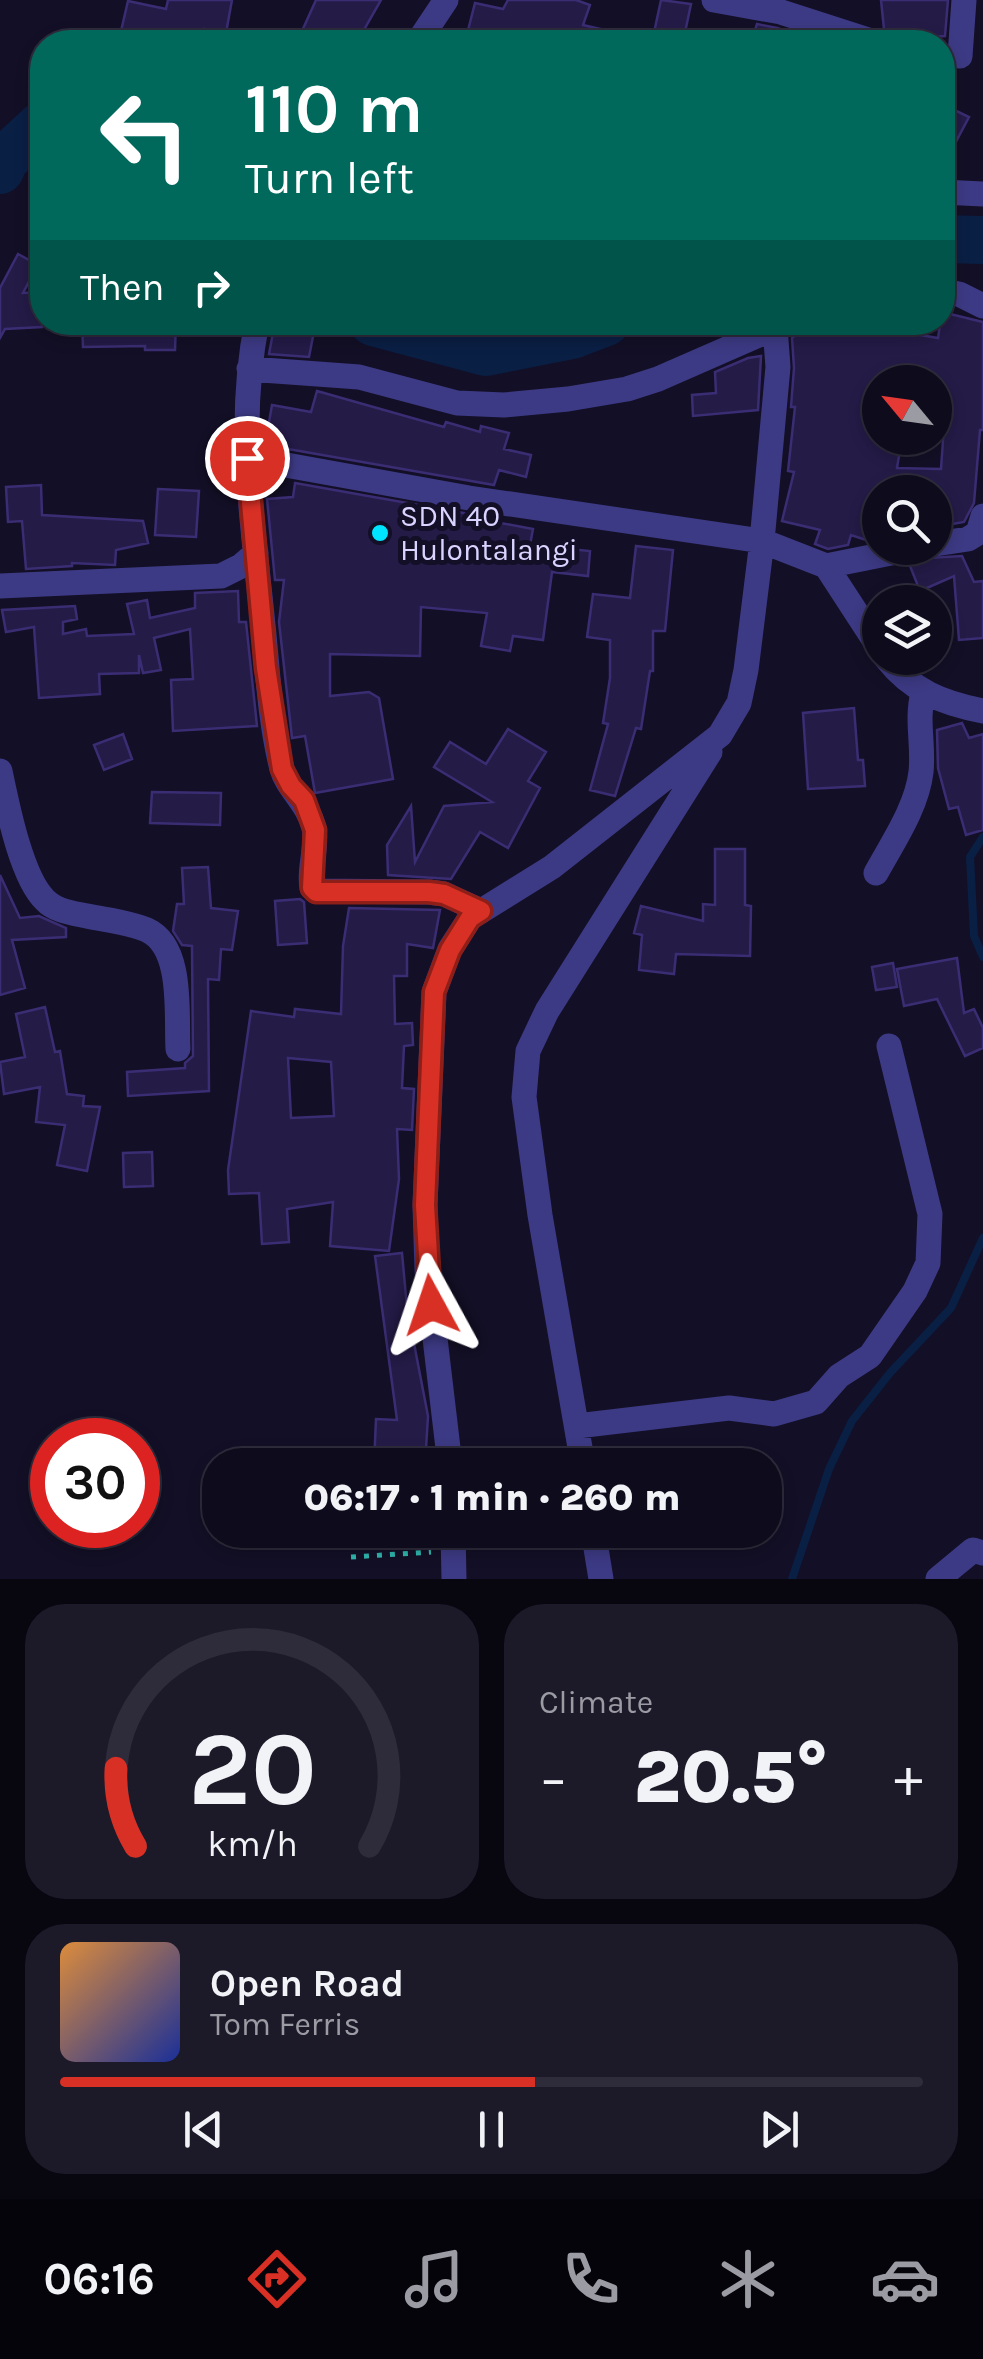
<!DOCTYPE html>
<meta charset="utf-8">
<style>
:root{--surface:#0e0b1c;--page:#1c1929;--text:#f1f3f6;--muted:#9b9ba3;--line:#2e2b3b;--accent:#d93025}
body{margin:0;font-family:Karla,sans-serif;background:var(--page);color:var(--text);height:100vh;display:flex;flex-direction:column;font-size:38px;white-space:nowrap}
*{box-sizing:border-box;margin:0}
p{font-size:32px;color:var(--muted)}
.icon{flex:none;width:55px;height:55px;fill:none;stroke:currentColor;stroke-width:2;stroke-linecap:round;stroke-linejoin:round}
.map{position:relative;height:1579px;overflow:hidden}
.sheet{display:flex;flex-direction:column;gap:25px;padding:25px;background:#08060f;flex:1}
.sheet>*{flex:none}
.guide{position:absolute;left:30px;top:30px;width:925px;height:305px;border-radius:40px;box-shadow:0 5px 15px #0003,0 0 0 2px var(--line);background:#00695c;color:#fff;overflow:hidden}
.needle{width:65px;rotate:299deg}
.buttons{position:absolute;left:862px;top:365px;display:grid;gap:20px}
.buttons a{display:grid;place-items:center;width:90px;height:90px;border-radius:50%;background:var(--surface);box-shadow:0 5px 15px #0003,0 0 0 2px var(--line);font-size:50px}
.speed{position:absolute;left:30px;top:1418px;display:flex;gap:20px;font-size:50px;font-weight:700;text-align:center}
.speed>*{display:grid;place-content:center;width:130px;height:130px;border-radius:50%;background:var(--surface);box-shadow:0 5px 15px #0003,0 0 0 2px var(--line);line-height:1}
.speed .limit{border:15px solid #d22;background:#fff;color:#111}
.pin{position:absolute;display:grid;place-items:center;width:85px;height:85px;color:#fff;margin:-42px;border:5px solid #fff;border-radius:50%;box-shadow:0 2px 10px #0007}
.me{position:absolute;width:110px;margin:-55px;rotate:355deg;stroke-linejoin:round;filter:drop-shadow(0 0 8px #0008)}
.turn{display:flex;align-items:center;gap:35px;height:210px;padding:0 50px;font-size:45px}
.turn .icon{width:130px;height:130px;stroke-width:2.5}
.turn b{display:block;font-size:70px;line-height:85px}
.then{display:flex;align-items:center;height:95px;padding:0 50px;background:#0003;gap:20px;font-size:38px}
.big{font-size:75px;font-weight:800;line-height:1.1}
.sheet .widget{flex:1;display:flex;flex-direction:column;justify-content:center;gap:15px;min-width:0;padding:0 35px;border-radius:40px;background:var(--page)}
.sheet .dial{align-items:center;gap:0}
.dial svg{height:260px;overflow:visible;fill:none;stroke:var(--line);stroke-width:7;stroke-linecap:round;text-anchor:middle}
.dial text{fill:var(--text);stroke:none}
.song{display:flex;align-items:center;gap:30px}
.cover{width:120px;height:120px;border-radius:15px;background:linear-gradient(135deg,hsl(30 70% 55%),hsl(230 70% 35%))}
.played{height:10px;border-radius:5px;background:linear-gradient(90deg,var(--accent) 55%,var(--line) 55%)}
.keys{display:flex;justify-content:space-around;direction:ltr}
.heat{display:flex;justify-content:space-between;align-items:center;font-size:55px;direction:ltr}
.sheet .tiles{flex:1;display:grid;gap:25px;grid-template-columns:1fr 1fr}
.widget:last-child{grid-column:span 2}
.trip{position:absolute;left:202px;top:1448px;width:580px;height:100px;border-radius:40px;background:var(--surface);box-shadow:0 5px 15px #0003,0 0 0 2px var(--line);font-weight:800;line-height:100px;text-align:center}
.tabs{display:flex;height:160px;justify-content:space-around;align-items:center;background:#06040b;color:var(--muted)}
.tabs .icon{width:70px;height:70px}
.tabs .current{color:var(--accent)}
.tabs b{font-size:45px;color:var(--text)}
.map>svg:first-child{display:block}
</style>
<div class="map">
<svg width="983" height="1579" viewBox="0 0 983 1579">
<rect width="100%" height="100%" fill="#130f26"/>
<g fill="none" stroke-linecap="round" stroke-linejoin="round">
<path stroke="#0a1f44" stroke-width="8" d="M983,837L970,857L974,936L983,957
M792,1579L829,1469L852,1421L890,1373L951,1308L983,1238"/>
<path stroke="#0a1f44" stroke-width="48" d="M0,170L5,159L42,125
M942,239L983,240
M373,322L486,352L572,335L606,322"/>
</g>
<path fill="#241b47" stroke="#3b2d73" stroke-width="2.5" fill-rule="evenodd" d="M168,0H232L226,33L204,29L202,42H173L121,31L128,1L166,9Z
M316,0H381L357,42H297Z
M508,0H576L590,5L583,25L622,34L621,42H465L475,3L503,9Z
M661,0L691,4L683,42H652Z
M881,0H948L945,36L890,40L884,29Z
M757,24L777,28L820,42H751Z
M942,104L969,117L942,168Z
M18,254L38,265L23,293L42,292V327L5,329L0,338V288Z
M942,312L983,322V430H980L974,503L964,522L936,527L939,492H880V539L869,541L851,535L848,545L828,549L815,544L820,530L782,521L794,472L788,471L795,407H791L794,368L792,338L799,332L867,322V326L938,338ZM873,382H941L936,425L944,426L941,469L897,468L902,438H880V429L868,427Z
M82,322H176L175,350H145V346L83,347Z
M275,322L315,326L309,357L269,354Z
M761,356L758,410L693,416L692,395L716,393L715,372L748,358Z
M317,391L444,427L446,422L480,432L481,426L509,433L504,449L531,455L526,477L499,470L494,485L265,445L272,405L311,412Z
M295,483L486,517L485,520L533,529L530,545L590,551L588,576L552,572L543,640L513,636L510,651L481,646L487,613L421,607L420,656L330,654V696L369,692L379,698L393,779L315,793L305,736L292,738L279,622L284,580H275L267,499L293,497Z
M41,485L42,515L143,521L148,543L116,550L115,565L72,563V566L26,569L22,521L8,522L6,487Z
M158,489L199,491L196,537L155,535Z
M636,546L673,550L665,631H653V671H650L641,729L636,728L615,796L590,790L608,724L603,723L610,678V640L587,637L593,594L630,598Z
M962,556L974,582L983,581V638L959,640L954,576L920,591L910,566L928,558Z
M238,591L239,622H246L257,726L173,731L171,680L193,679L190,629L154,638L161,670L143,673L139,655V673L99,674L100,694L39,698L34,627L6,632L2,610L75,606L77,619L63,622V634L86,629L87,636L134,634L127,604L147,600L150,618L195,608V593Z
M854,708L858,760H863L865,786L808,789L803,713Z
M962,723L969,738L983,734V830L966,835L958,807L949,809L938,768L937,730Z
M508,729L546,752L528,781L540,788L508,848L480,832L451,879L388,875L387,845L411,806L415,862L444,806L492,802L434,767L450,742L486,764Z
M123,734L132,759L104,770L94,745Z
M152,792L221,793L220,825L150,823Z
M715,849H745V905L751,906L750,956L676,954L674,974L639,970L642,935L634,933L641,906L703,921V904L715,905Z
M208,867L211,908L238,911L232,950L221,949L219,980L208,979L209,1091L128,1096L127,1072L185,1068V1063L193,1056L192,946L182,945L173,931L177,904H184L182,868Z
M0,875L20,918L39,916L66,928V937L12,940L25,988L0,995Z
M300,899L304,902L307,943L278,945L275,901Z
M349,908L440,910L433,948L407,944V976H394L395,1024L412,1023L413,1045L404,1046L402,1088L414,1089L412,1130L397,1129L399,1179L389,1251L330,1246L333,1202L287,1209L289,1242L262,1244L259,1193L229,1194L228,1170L251,1011L294,1017L295,1009L341,1014L343,946ZM288,1058L331,1062L334,1116L291,1118Z
M957,958L964,1013L974,1009L983,1028V1048L965,1056L937,999L904,1006L897,969Z
M893,963L897,987L876,990L872,967Z
M45,1007L55,1052L60,1051L67,1094L84,1096L83,1106L100,1107L87,1171L57,1165L65,1125L36,1122L40,1087L4,1094L0,1062L25,1057L16,1014Z
M152,1152L153,1186L124,1187L123,1153Z
M402,1253L407,1307L428,1416L425,1465H374L376,1419L397,1420L375,1256Z"/>
<g fill="none" stroke-linecap="round" stroke-linejoin="round">
<path stroke="#2fb8b0" stroke-width="5" stroke-dasharray="5 8" stroke-linecap="butt" d="M351,1557L431,1552"/>
<path stroke="#3d3a85" stroke-width="25" d="M714,0L781,12L874,42
M418,42L446,0
M960,56L964,0
M942,192L983,194
M942,291L959,294L983,306
M257,322C236,426 253,522 263,625C268,673 270,722 282,769C287,788 308,803 314,828C318,847 308,869 312,888L315,891L429,892L444,894L481,911
M249,369L359,377L457,403L504,405L568,399L627,389L658,379L786,323
M247,458L469,498L762,541L826,566L880,649
M935,544L968,539L978,533L983,516
M826,566L916,548
M0,586L221,576L241,566L256,553
M886,658C912,691 942,703 983,711
M0,771C7,804 21,877 45,900C55,911 73,913 87,916C106,920 129,922 147,930C184,947 176,1015 178,1049
M876,873C893,842 917,807 921,772C924,745 916,720 923,693
M577,1426L729,1408L774,1414L816,1402L839,1376L870,1356L915,1291L928,1263L930,1214L889,1046
M450,1465L427,1271L425,1205L434,992L450,949L470,918L552,867L720,735L739,703L746,670L762,541L778,367L775,327
M583,1465L540,1215L524,1097L528,1051L547,1011L710,752
M453,1530L454,1579
M593,1530L601,1579
M938,1579L973,1550L983,1553"/>
</g>
<g fill="none" stroke-linecap="round" stroke-linejoin="round">
<g stroke="#8d1f18" stroke-width="25">
<path id="route" d="M247,458L266,668L282,769L291,786L304,800L315,830L312,888L316,892H429L444,894L481,911L470,918L450,950L434,992L425,1205L431,1305"/>
</g>
<use href="#route" stroke="#d93025" stroke-width="18"/>
</g>
<circle fill="#00e5ff" stroke="#130f26" stroke-width="4" cx="380" cy="533" r="10"/>
<g text-anchor="middle" dominant-baseline="central" stroke-width="10" stroke-linejoin="round" paint-order="stroke">
<g font-size="30" fill="#d9d4ff" stroke="#130f26" text-anchor="start">
<text x="400" y="516">SDN 40<tspan x="400" dy="34">Hulontalangi</tspan></text>
</g>
</g>
</svg>
<div class="buttons">
<a><svg class="needle" viewBox="-14 -14 28 28"><path d="M0-13l5 13h-10z" fill="#e53935"/><path d="M0 13l5-13h-10z" fill="#9b9ba3"/></svg></a>
<a><svg class="icon" aria-label="search" viewBox="0 0 24 24"><circle cx="10" cy="10" r="6"/><path d="M15 15l6 6"/></svg></a>
<a><svg class="icon" aria-label="layers" viewBox="0 0 24 24"><path d="M12 4l9 5-9 5-9-5zM3 14l9 5 9-5"/></svg></a>
</div>
<div class="speed"><div class="limit">30</div></div>
<div class="pin" style="left:247px;top:458px;background:#d93025"><svg class="icon" aria-label="arrive" viewBox="0 0 24 24"><path d="M6 21V4h12l-3 4 3 4H6"/></svg></div>
<svg class="me" style="left:431px;top:1305px" viewBox="-20 -20 40 40"><path d="M0-17L14 15 0 8-14 15z" fill="#d93025" stroke="#fff" stroke-width="4"/></svg>
<div class="trip">06:17 · 1 min · 260 m</div>
<div class="guide">
<div class="turn"><svg class="icon" aria-label="left" viewBox="0 0 24 24"><path d="M17 20v-9H6M10 6l-5 5 5 5"/></svg><div><b>110 m</b>Turn left</div></div>
<div class="then">Then<svg class="icon" aria-label="right" viewBox="0 0 24 24"><path d="M7 20v-9h11M14 6l5 5-5 5"/></svg></div>
</div>
</div>
<section class="sheet">
<div class="tiles">
<div class="widget dial"><svg viewBox="0 0 100 80">
<path d="M14 69A42 42 0 1 1 86 69"/>
<path d="M14 69A42 42 0 0 1 8 45" stroke="#d93025"/>
<text x="50" y="56" font-size="32" font-weight="700">20</text>
<text x="50" y="72" font-size="11">km/h</text>
</svg></div>
<div class="widget"><p>Climate</p>
<div class="heat"><a>−</a><b class="big">20.5°</b><a>+</a></div>
</div>
<div class="widget">
<div class="song"><i class="cover"></i><div><b>Open Road</b><p>Tom Ferris</p></div></div>
<div class="played"></div>
<div class="keys"><svg class="icon" aria-label="previous" viewBox="0 0 24 24"><path d="M18 5L8 12l10 7zM5 5v14"/></svg><svg class="icon" aria-label="pause" viewBox="0 0 24 24"><path d="M8 5v14M16 5v14"/></svg><svg class="icon" aria-label="next" viewBox="0 0 24 24"><path d="M6 5l10 7-10 7zM19 5v14"/></svg></div>
</div>
</div>
</section>
<nav class="tabs">
<b>06:16</b>
<svg class="icon current" aria-label="directions" viewBox="0 0 24 24"><path d="M12 3l9 9-9 9-9-9zM9 14v-3h6M13 9l2 2-2 2"/></svg>
<svg class="icon" aria-label="music" viewBox="0 0 24 24"><path d="M9 18V5l10-2v13"/><circle cx="6" cy="18" r="3"/><circle cx="16" cy="16" r="3"/></svg>
<svg class="icon" aria-label="phone" viewBox="0 0 24 24"><path d="M5 4h4l2 5-3 2q2 4 5 5l2-3 5 2v4C11 20 4 13 5 4z"/></svg>
<svg class="icon" aria-label="climate" viewBox="0 0 24 24"><path d="M12 3v18M4 7l16 10M4 17L20 7"/></svg>
<svg class="icon" aria-label="car" viewBox="0 0 24 24"><path d="M5 17H2v-5l4-1 3-4h7l3 4 3 1v5h-3M9 17h6M6 11h13"/><circle cx="7" cy="17" r="2"/><circle cx="17" cy="17" r="2"/></svg>
</nav>
